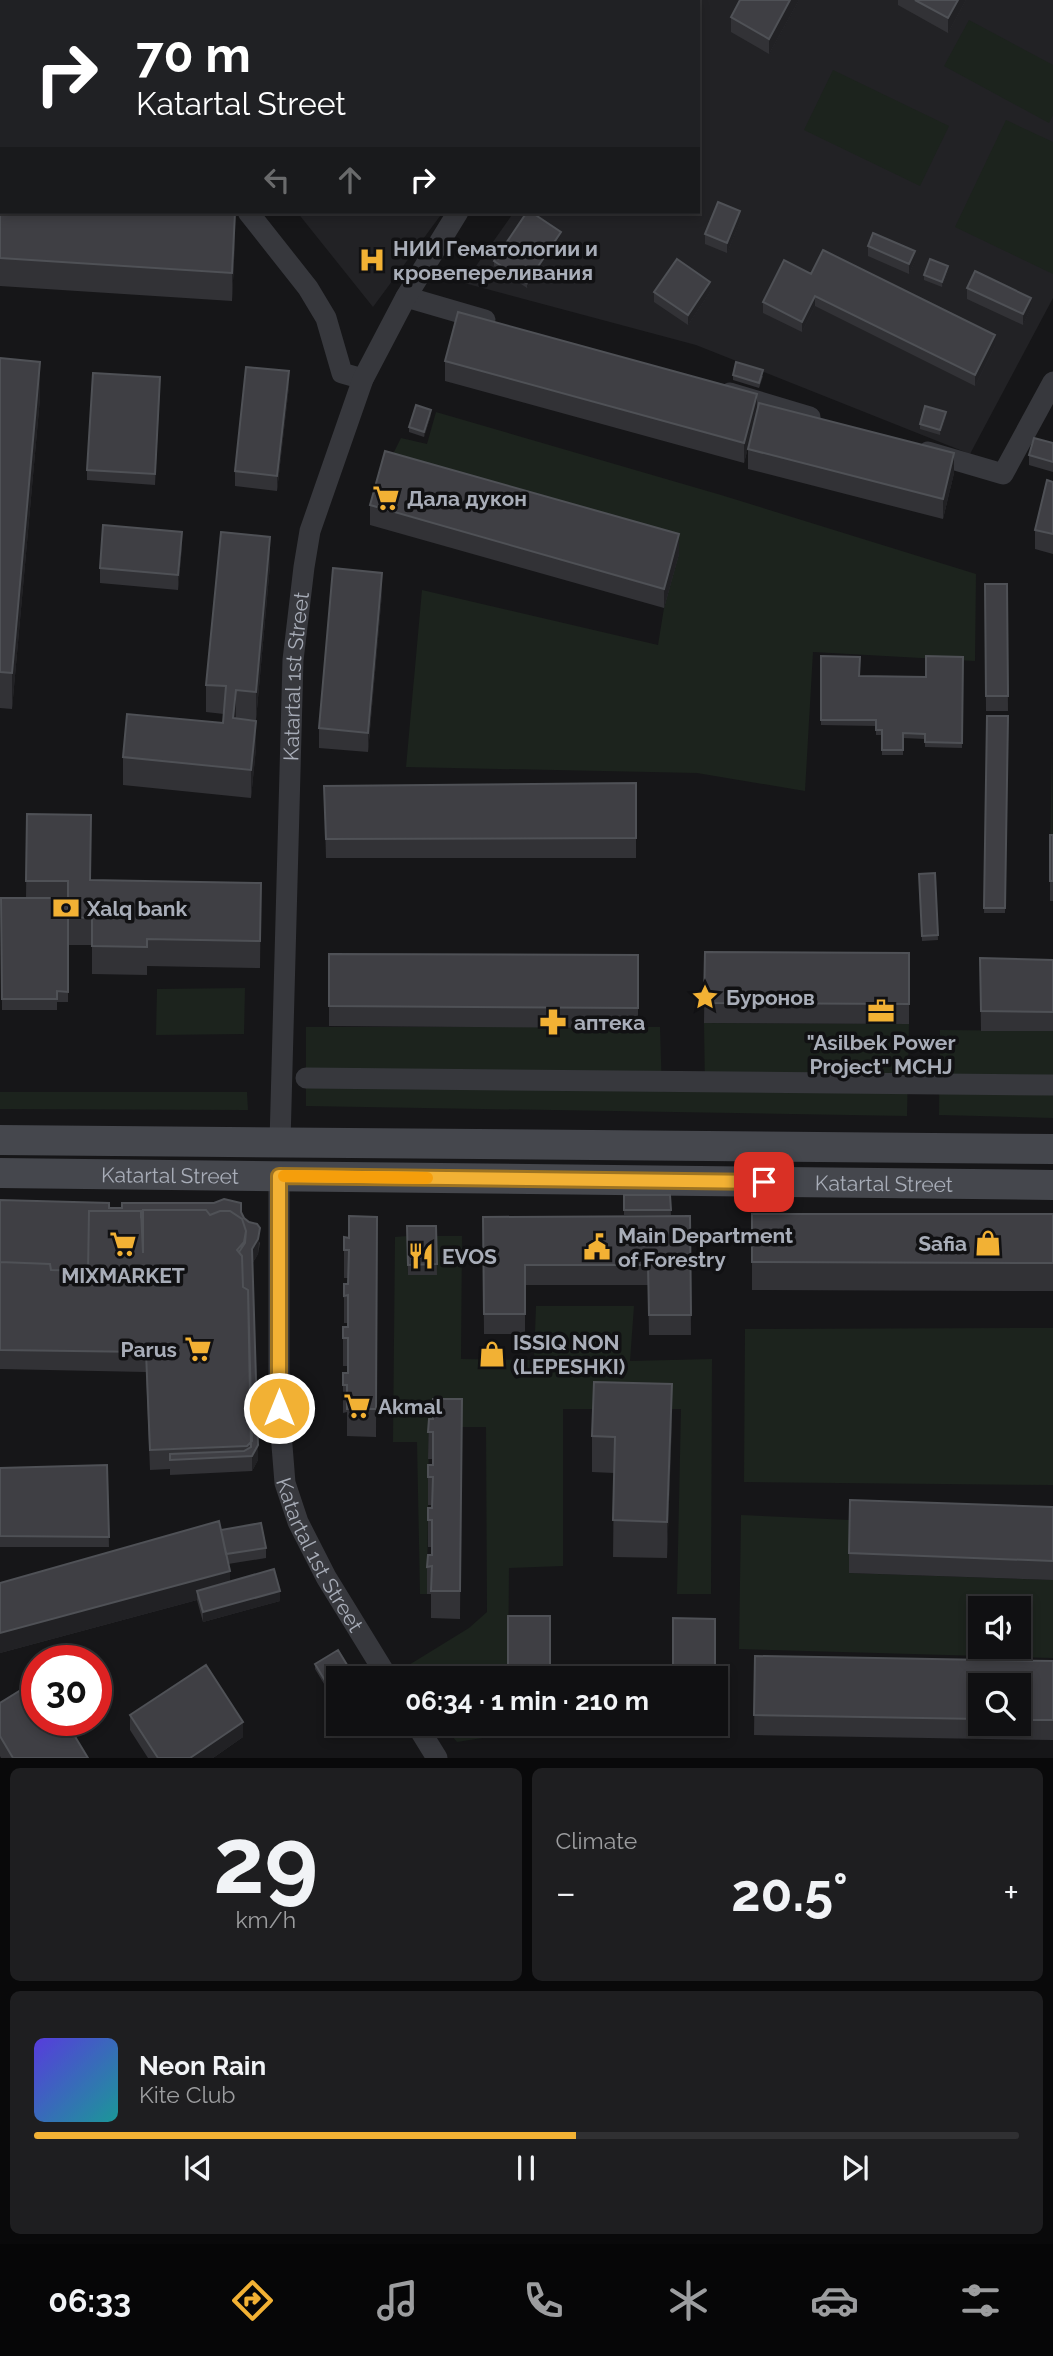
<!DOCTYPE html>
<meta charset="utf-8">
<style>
:root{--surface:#101012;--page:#1e1e20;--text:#f1f3f6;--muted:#9c9d9f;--line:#303032;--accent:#f2b134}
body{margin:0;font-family:Raleway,sans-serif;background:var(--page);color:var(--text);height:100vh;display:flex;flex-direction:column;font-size:26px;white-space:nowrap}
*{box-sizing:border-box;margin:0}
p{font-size:23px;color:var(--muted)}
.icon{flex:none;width:38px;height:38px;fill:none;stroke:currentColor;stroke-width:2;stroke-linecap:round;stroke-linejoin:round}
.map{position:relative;height:1758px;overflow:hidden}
.drawer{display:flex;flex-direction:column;gap:10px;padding:10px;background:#09090a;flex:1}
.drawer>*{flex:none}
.top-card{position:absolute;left:0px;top:0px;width:700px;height:214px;box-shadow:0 4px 10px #0003,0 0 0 2px var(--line);background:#202124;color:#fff;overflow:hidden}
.fabs{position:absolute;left:968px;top:1596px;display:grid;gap:14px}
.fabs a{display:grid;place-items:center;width:63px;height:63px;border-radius:0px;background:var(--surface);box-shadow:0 4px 10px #0003,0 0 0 2px var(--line);font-size:35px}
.speed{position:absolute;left:21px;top:1645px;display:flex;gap:14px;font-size:35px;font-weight:700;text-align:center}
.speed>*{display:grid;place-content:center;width:91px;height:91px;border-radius:50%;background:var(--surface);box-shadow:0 4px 10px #0003,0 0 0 2px var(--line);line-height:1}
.speed .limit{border:10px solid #d22;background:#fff;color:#111}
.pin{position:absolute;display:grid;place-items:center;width:60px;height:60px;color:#fff;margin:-30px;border-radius:14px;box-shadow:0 4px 10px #0006}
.me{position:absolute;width:77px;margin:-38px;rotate:0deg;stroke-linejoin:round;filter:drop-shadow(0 0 5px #0008)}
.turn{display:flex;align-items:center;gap:24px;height:147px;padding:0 21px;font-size:32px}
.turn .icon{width:91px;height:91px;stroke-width:2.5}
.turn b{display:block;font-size:49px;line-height:60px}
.lanes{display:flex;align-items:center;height:66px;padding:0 21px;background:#0003;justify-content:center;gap:35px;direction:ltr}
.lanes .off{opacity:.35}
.big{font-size:52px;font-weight:700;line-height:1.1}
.drawer .widget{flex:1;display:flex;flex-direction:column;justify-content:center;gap:10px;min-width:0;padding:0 24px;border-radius:10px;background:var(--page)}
.drawer .dial{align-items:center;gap:0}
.dial b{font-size:91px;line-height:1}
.song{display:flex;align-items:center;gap:21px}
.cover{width:84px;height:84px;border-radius:10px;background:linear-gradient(135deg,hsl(250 70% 55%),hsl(180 70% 35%))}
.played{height:7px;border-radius:4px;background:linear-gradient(90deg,var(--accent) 55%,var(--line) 55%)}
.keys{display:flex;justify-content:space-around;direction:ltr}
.heat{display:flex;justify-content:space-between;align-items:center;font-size:38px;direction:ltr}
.drawer .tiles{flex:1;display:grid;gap:10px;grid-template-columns:1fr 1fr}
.widget:last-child{grid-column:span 2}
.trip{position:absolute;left:326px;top:1666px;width:402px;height:70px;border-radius:0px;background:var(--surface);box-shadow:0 4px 10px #0003,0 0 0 2px var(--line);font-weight:700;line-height:70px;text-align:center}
.dock{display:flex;height:112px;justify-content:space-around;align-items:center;background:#060607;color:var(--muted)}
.dock .icon{width:49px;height:49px}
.dock .on{color:var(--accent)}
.dock b{font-size:32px;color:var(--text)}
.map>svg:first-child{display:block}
</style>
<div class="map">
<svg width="1053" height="1758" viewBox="0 0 1053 1758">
<rect width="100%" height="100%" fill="#161618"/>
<path fill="#222225" d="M215,0H602L600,2H213Z
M663,0H1053V298L970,454L696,345L464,283L514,212H698V2H662Z
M297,212H443L373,307Z"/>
<path fill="#1c231d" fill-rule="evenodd" d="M969,20L1053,65V115L1049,123L944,66Z
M833,70L949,126L920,186L804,130Z
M1006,120L1053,142V274L955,227Z
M436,412L721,495L976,574L975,661L813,652L805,791L697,773L406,767L422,590L658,645L664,608L385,470L401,438L427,444Z
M1052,742L1053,855H1050Z
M245,988L244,1034L156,1035L157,989Z
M704,1023L909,1024L907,1116L306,1106V1027H660L662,1092L705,1091Z
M940,1030L1053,1031V1118L939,1115Z
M0,1092H247L248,1110L0,1109Z
M407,1236L408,1275L436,1236H462L461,1359L534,1360L536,1306H634L630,1361L712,1359L711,1594H677L681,1409H563V1566L509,1568L508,1678H411L404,1668L469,1628L487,1612L486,1427H429L427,1594H420L417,1442H393L395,1237Z
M1053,1328V1485L744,1482L745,1329Z
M741,1515L850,1520L849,1573L1053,1580V1658L739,1649ZM980,1608H1018V1647H980Z
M442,1724H508V1734L457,1742Z"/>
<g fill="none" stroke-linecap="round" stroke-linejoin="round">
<g stroke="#37383d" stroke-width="21">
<path d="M30,0L46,2"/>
<path d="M621,2L622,0"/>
<path d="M248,212L308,288L326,318L342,373L363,379"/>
<path d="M406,297L485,320"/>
<path d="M730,393L810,417"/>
<path d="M928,452L1003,474L1053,382"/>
<path d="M306,1078L1053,1085"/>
<path id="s1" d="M280,1142L293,660L304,567L310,531L363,379L406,297L458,212"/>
<path id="s2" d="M279,1176V1408L285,1483L298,1522L326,1577L388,1678"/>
<path d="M416,1724L437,1758"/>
</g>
<g stroke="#45474d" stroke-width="30">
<path d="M0,1140L1053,1149"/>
<path id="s3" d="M0,1173L1053,1185"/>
</g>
</g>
<path fill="#323236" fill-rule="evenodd" d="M298,0H363L364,2H300Z
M799,0L769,54L731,32V17Z
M898,0H966L948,33L898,5Z
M0,198L235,241L232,301L0,286Z
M740,222L727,253L705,244V234Z
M561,238L527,288L494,266V261Z
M868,246L915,261L909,274L868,256Z
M948,271L942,287L924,280V275Z
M811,274L995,346L975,386L815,306L802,332L763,313V302Z
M967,288L1031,308L1023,325L967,299Z
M654,292H710L688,325L654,302Z
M0,358L40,398L12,709L0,708Z
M445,361L757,413L954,473L943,519L748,469V449L754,424L744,463L445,381Z
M733,375L763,376L759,388L733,380Z
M289,386L277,491L235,486V471Z
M160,387L155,485L87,480V470Z
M431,415L424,437L409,432V427Z
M946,417L940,435L920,429V424Z
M1053,443V472L1029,465V455Z
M1053,482V554L1035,549V530Z
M370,505L679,554L664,608L370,525Z
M182,547L178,590L100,583V568Z
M270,565L256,720L235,719L256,748L251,798L123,785V757L223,723L224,714L206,712V685Z
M985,584H1007L1008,711H986Z
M382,593L368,752L319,748V728Z
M821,656L859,676L926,677L963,657L962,748L925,747V739L903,738V755H882V735H876V726L821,725Z
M987,716H1008L1005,913H984Z
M636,783V858H326L324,786Z
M27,814L90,880L261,883L260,968L147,966V975L92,974V945H68V908V1002H57V1010H2L1,898H26Z
M1050,835H1053V901H1050Z
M935,873L938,940L922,941L919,874Z
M705,952L909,953V1024L704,1023Z
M329,954L638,955V1028L329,1026Z
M980,958L1053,960V1031H981Z
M624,1195H670L671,1215H624Z
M0,1200L109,1208L241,1212L260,1243L258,1254L252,1264L258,1460L252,1471L170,1475V1469L150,1470L146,1372L0,1369Z
M752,1214H1053V1291L752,1290Z
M690,1216L691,1335H649L648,1285H525V1334H484L483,1217Z
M377,1217L376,1437L347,1436V1412L343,1413V1373H348V1366H343V1327H348V1323H344V1284H348V1278H344V1237L349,1238Z
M407,1226H436L437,1275H408Z
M462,1399L460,1619L431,1618V1594H427V1567L432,1555V1547H428V1520L432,1508V1505H428V1465H433V1459H428L429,1419H433Z
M672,1421L667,1558L613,1557L614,1473L592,1472V1436Z
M107,1465L109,1547H0V1468Z
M1053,1507V1580L849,1573V1553Z
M221,1530L266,1548V1558L228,1564L230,1582L280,1601L203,1622L197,1600L0,1653V1583Z
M755,1656L1053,1661V1740L754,1735ZM980,1685H1018V1724H980Z
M315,1664L338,1678V1707L315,1669Z
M0,1703L88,1758H1L0,1756Z
M130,1715L243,1737L213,1758H148L130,1730Z
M508,1724H715V1736L508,1734Z"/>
<path fill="#212124" d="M790,0H799L769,54V39Z
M958,0H966L948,33V18Z
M740,211V222L727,253V243Z
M235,213V241L232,301V273Z
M561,232V238L527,288V283Z
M915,251V261L909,274V264Z
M948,266V271L942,287V282Z
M710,282V292L688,325V315Z
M815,296V306L802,332V322Z
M1031,298V308L1023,325V314Z
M995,335V346L975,386V375Z
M40,362V398L12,709V673Z
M289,371V386L277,491V476Z
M757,394V414L744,463V443Z
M431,410V415L424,437V432Z
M946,412V417L940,435V430Z
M954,453V473L943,519V499Z
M182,532V547L178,590V575Z
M679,534V554L664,608V589Z
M270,537V565L256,720V692Z
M382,573V593L368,752V733Z
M236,690V718L233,746V718Z
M256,721V748L251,798V770Z
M260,1228L258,1254L252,1264V1249Z
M672,1384V1421L667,1558V1522Z
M258,1445V1460L252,1471V1456Z
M230,1571V1591H197V1600L0,1653V1633Z
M280,1591V1601L203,1622V1612Z
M243,1722V1737L213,1758H190Z
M366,1724H374L361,1732V1726Z"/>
<path fill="#3f3f44" stroke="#4f5156" stroke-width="2" d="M22,0H29L43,2H22Z
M272,0H293L294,2H270Z
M314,0H363L364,2H316Z
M740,0H790L769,39L731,17Z
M915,0H958L948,18Z
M0,198H2V212H216L235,213L232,273L0,258Z
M718,202L740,211L727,243L705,234Z
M527,212H531L561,232L527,283L494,261Z
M873,233L915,251L909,264L868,246Z
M823,250L995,335L975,375L815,296L802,322L763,302L784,260L811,274Z
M677,259L710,282L688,315L654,292Z
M930,259L948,266L942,282L924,275Z
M975,271L1031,298L1023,314L967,288Z
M458,312L757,394L744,443L445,361Z
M0,358L40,362L12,673L0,672Z
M736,362L763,370L759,383L733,375Z
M246,367L289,371L277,476L235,471Z
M93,373L160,377L155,474L87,470Z
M759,403L954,453L943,499L748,449Z
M416,405L431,410L424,432L409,427Z
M925,406L946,412L940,430L920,424Z
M1034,438L1053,443V462L1029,455Z
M385,451L679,534L664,589L370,505Z
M1047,480L1053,482V534L1035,530Z
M103,525L182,532L178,575L100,568Z
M221,532L270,537L256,692L236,690L233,718L256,721L251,770L123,757L127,714L223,723L226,686L206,685Z
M333,568L382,573L368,733L319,728Z
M985,584H1007L1008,696H986Z
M821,656L860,657L859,676L926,677V656L963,657L962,743L925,742V734L903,733V750H882V730H876V720H821Z
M987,716H1008L1005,908H984Z
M636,783V838L326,839L324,786Z
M27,814L91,815L90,880L261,883L260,941L147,939V947L92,946V918L68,917V881H26Z
M1050,835H1053V881H1050Z
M935,873L938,935L922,936L919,874Z
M1,898H68V992L57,991V999H2Z
M705,952L909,953V1004L704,1003Z
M329,954L638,955V1008L329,1006Z
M980,958L1053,960V1012L981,1011Z
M624,1195H670L671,1210H624Z
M224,1199L241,1203V1212L244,1218L249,1222L257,1224L260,1228L258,1239L252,1249L258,1445L252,1456L170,1460V1454L244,1451L251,1447L248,1290L243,1287L242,1256L239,1252L245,1243L246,1231L242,1219L230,1211H220L210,1215L206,1210H143V1214L141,1216V1211H89L88,1271L51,1270L50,1264L0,1262V1200L109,1203V1208H122V1203H214Z
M143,1210H206L210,1215L220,1211H230L242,1219L246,1231L244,1242L237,1250L242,1256L243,1287L248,1290L252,1441L247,1446L150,1450L146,1352L0,1350V1262L50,1264L51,1270L88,1271L89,1211H141L143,1253Z
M752,1214H1053V1263L752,1262Z
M349,1216L377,1217L376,1409H347V1385H343V1373H348V1338H343V1327H348V1295L344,1296V1284H348L349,1250H344V1237L349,1238Z
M690,1216L691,1315H649L648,1265H525V1314H484L483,1217Z
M407,1226H436L437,1264L408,1265Z
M594,1382L672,1384L667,1522L613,1520L615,1437L592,1436Z
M433,1399H462L460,1591H431L432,1566L427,1567L428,1555H432V1520H428V1508H432L433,1477H428V1465H433V1432H428L429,1419H433Z
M107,1465L109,1537L0,1536V1468Z
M850,1500L1053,1507V1561L849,1553Z
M219,1521L230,1571L0,1633V1583Z
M261,1523L266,1548L226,1554L221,1530Z
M274,1569L280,1591L203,1612L197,1591Z
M508,1616H550V1666L673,1667V1618L715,1619V1678H508Z
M338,1650L355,1678H338V1702L315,1664Z
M755,1656L1053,1661V1720H1018V1685H980V1719L754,1715Z
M206,1665L243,1722L190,1758H158L130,1715Z
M37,1680V1720H65L88,1758H13L0,1736V1703Z"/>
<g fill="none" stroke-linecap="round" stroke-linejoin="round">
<g stroke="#9d7322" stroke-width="18">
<path id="route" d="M279,1408V1176L764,1182"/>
</g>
<use href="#route" stroke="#f2b134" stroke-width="12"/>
<path stroke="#f59e0b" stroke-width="12" d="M284,1176L427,1178"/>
</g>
<defs>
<g id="hospital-bare" transform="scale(2.1)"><path d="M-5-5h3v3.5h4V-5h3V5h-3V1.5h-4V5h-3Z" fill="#f2b134" stroke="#111113" stroke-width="2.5" paint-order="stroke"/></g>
<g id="supermarket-bare" transform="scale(2.1)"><path d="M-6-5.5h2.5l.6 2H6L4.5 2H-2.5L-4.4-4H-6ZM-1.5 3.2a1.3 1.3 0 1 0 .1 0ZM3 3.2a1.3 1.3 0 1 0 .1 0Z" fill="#f2b134" stroke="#111113" stroke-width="2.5" paint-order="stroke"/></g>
<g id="bank-bare" transform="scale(2.1)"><path d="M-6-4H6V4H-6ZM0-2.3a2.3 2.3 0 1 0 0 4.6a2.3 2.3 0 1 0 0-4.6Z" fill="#f2b134" stroke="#111113" stroke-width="2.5" paint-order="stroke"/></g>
<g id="sight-bare" transform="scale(2.1)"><path d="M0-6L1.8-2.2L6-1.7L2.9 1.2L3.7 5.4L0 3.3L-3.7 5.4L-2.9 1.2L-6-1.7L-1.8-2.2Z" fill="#f2b134" stroke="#111113" stroke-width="2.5" paint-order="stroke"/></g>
<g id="office-bare" transform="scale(2.1)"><path d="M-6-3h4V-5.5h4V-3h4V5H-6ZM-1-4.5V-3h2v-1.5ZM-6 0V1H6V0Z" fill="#f2b134" stroke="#111113" stroke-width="2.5" paint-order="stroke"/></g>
<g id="pharmacy-bare" transform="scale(2.1)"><path d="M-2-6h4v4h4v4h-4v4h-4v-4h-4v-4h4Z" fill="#f2b134" stroke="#111113" stroke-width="2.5" paint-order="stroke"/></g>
<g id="shop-bare" transform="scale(2.1)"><path d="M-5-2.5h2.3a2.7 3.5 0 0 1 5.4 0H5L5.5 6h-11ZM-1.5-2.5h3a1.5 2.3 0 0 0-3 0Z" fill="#f2b134" stroke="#111113" stroke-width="2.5" paint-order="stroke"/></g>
<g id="civic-bare" transform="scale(2.1)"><path d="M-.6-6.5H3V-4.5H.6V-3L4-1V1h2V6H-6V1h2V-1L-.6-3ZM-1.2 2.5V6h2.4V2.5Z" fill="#f2b134" stroke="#111113" stroke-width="2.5" paint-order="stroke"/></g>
<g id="restaurant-bare" transform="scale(2.1)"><path d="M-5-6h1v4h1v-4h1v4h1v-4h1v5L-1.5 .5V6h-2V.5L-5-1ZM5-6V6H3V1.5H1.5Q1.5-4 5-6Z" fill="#f2b134" stroke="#111113" stroke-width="2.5" paint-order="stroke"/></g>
</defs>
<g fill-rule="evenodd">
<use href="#hospital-bare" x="372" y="260"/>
<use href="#supermarket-bare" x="386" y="498"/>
<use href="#bank-bare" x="66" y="908"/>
<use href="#sight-bare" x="705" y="997"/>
<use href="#office-bare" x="881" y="1011"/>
<use href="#pharmacy-bare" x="553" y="1022"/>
<use href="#shop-bare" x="988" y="1243"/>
<use href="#supermarket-bare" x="123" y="1244"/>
<use href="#civic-bare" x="597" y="1247"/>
<use href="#restaurant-bare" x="421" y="1256"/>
<use href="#supermarket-bare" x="198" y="1349"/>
<use href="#shop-bare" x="492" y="1354"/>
<use href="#supermarket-bare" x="357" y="1406"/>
</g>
<g text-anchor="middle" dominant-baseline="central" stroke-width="7" stroke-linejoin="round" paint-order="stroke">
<g font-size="21" font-weight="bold" fill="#a8adb8" stroke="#111113" text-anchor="start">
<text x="393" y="248">НИИ Гематологии и<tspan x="393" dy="24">кровепереливания</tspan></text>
<text x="407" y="498">Дала дукон</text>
<text x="87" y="908">Xalq bank</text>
<text x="726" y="997">Буронов</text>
<text x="574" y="1022">аптека</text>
<text x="881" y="1042" text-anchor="middle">"Asilbek Power<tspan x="881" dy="24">Project" MCHJ</tspan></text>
<text x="618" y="1235">Main Department<tspan x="618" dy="24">of Forestry</tspan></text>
<text x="967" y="1243" text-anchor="end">Safia</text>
<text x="442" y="1256">EVOS</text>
<text x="123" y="1275" text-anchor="middle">MIXMARKET</text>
<text x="513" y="1342">ISSIQ NON<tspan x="513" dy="24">(LEPESHKI)</tspan></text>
<text x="177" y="1349" text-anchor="end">Parus</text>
<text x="378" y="1406">Akmal</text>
</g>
<g font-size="21" fill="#a8adb8" stroke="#111113">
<text stroke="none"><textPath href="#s1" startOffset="466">Katartal 1st Street</textPath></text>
<text stroke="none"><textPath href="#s3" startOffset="170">Katartal Street</textPath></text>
<text stroke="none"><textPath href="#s3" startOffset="884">Katartal Street</textPath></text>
<text stroke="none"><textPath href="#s2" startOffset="387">Katartal 1st Street</textPath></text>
</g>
</g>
</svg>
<div class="fabs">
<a><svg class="icon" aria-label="sound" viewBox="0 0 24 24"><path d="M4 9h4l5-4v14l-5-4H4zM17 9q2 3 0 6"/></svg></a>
<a><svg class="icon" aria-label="search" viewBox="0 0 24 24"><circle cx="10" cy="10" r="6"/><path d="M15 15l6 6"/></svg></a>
</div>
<div class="speed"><div class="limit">30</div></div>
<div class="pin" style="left:764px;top:1182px;background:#d93025"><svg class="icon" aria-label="arrive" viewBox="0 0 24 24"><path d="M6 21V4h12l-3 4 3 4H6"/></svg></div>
<svg class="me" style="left:279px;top:1408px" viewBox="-20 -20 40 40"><circle r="17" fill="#f2b134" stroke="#fff" stroke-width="3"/><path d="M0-11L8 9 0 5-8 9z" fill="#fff"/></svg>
<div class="trip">06:34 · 1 min · 210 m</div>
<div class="top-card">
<div class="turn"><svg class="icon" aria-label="right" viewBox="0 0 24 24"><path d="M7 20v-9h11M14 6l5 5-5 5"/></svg><div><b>70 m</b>Katartal Street</div></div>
<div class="lanes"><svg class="icon off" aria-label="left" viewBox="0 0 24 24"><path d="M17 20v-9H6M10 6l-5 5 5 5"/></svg><svg class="icon off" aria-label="ahead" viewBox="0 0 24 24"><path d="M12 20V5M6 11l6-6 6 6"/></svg><svg class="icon" aria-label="right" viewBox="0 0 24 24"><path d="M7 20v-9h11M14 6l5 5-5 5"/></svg></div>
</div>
</div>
<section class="drawer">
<div class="tiles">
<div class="widget dial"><b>29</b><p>km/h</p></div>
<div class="widget"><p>Climate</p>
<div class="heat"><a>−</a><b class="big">20.5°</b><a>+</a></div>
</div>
<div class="widget">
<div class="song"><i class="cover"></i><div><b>Neon Rain</b><p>Kite Club</p></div></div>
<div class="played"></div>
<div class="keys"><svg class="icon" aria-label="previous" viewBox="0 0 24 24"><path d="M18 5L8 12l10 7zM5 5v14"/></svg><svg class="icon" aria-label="pause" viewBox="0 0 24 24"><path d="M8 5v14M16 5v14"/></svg><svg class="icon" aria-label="next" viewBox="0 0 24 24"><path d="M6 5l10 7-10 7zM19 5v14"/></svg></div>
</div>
</div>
</section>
<nav class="dock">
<b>06:33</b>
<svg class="icon on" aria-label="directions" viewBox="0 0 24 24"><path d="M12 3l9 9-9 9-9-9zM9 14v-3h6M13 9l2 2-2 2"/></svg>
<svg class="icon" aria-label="music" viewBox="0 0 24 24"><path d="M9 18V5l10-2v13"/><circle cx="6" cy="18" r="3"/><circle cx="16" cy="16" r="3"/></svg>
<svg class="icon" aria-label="phone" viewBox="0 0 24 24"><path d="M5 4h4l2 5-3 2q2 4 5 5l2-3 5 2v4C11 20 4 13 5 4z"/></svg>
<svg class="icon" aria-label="climate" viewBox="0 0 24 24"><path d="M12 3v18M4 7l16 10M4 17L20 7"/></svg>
<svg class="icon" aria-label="car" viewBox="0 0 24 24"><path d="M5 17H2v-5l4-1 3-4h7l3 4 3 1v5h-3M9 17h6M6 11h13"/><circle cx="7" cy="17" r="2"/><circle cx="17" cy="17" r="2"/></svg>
<svg class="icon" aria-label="filters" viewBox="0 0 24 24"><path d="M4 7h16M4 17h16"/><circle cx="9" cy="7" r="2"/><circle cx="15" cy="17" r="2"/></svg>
</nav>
